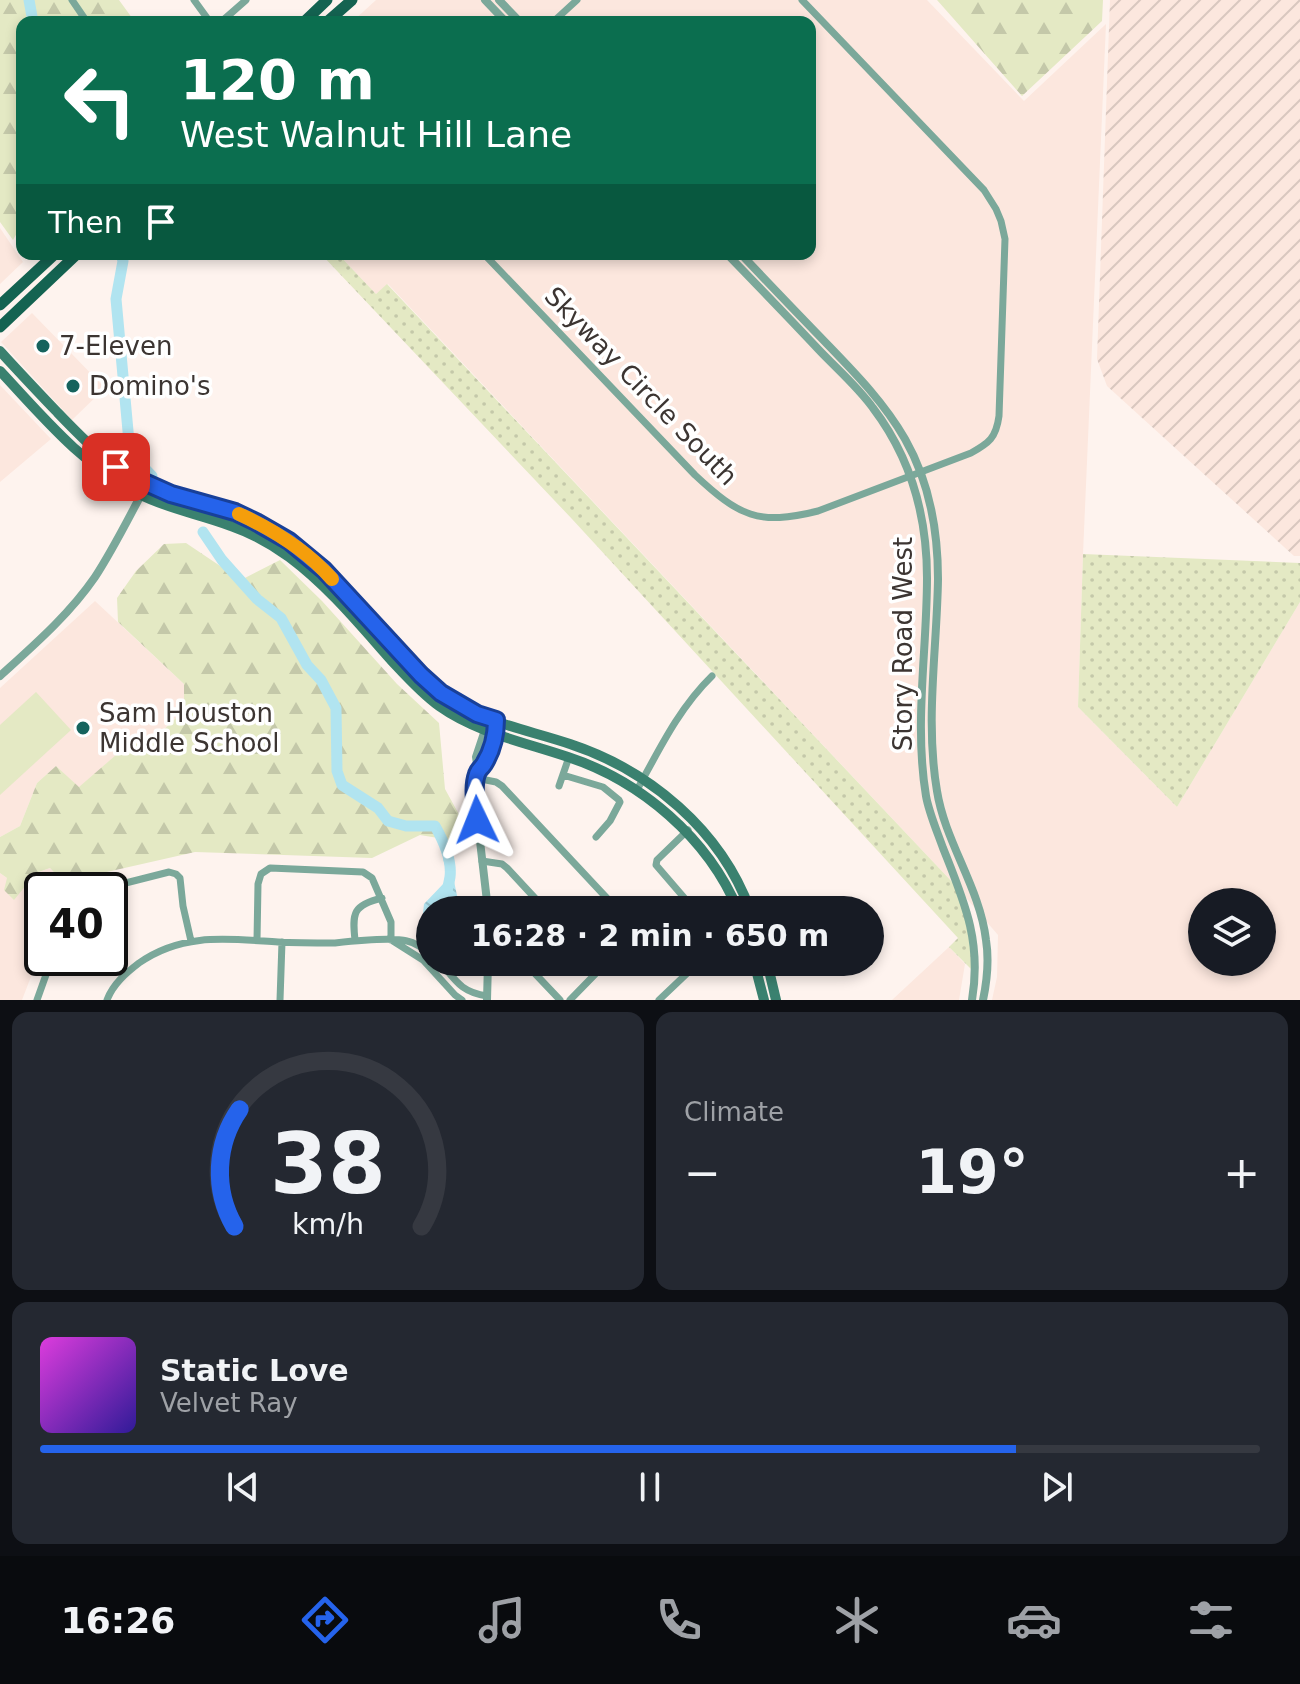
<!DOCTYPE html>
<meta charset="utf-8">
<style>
:root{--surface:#171b24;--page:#242831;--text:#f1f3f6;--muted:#9ea1a6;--line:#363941;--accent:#2563eb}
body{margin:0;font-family:"DejaVu Sans",sans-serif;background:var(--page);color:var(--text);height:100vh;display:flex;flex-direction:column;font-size:30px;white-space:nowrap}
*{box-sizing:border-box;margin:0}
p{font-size:26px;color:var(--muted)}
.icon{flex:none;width:44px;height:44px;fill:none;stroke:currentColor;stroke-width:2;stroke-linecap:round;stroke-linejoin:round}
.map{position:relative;height:1000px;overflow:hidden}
.sheet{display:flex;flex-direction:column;gap:12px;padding:12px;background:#0d0f14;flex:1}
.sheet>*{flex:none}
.guide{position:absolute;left:16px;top:16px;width:800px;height:244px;border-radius:16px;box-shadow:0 4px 12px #0003;background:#0b6e4f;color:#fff;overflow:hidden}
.tools{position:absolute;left:1188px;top:888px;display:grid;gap:16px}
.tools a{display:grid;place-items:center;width:88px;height:88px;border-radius:50%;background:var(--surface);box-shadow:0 4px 12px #0003;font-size:40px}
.speed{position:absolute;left:24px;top:872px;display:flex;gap:16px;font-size:40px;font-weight:700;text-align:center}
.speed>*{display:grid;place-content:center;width:104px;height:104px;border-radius:50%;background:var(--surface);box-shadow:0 4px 12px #0003;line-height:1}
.speed .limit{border:4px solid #111;border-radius:12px;background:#fff;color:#111}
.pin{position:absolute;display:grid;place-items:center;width:68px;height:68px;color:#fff;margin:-34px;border-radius:16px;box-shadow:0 4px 12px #0006}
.me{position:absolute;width:88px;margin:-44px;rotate:358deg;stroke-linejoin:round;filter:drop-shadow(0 0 6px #0008)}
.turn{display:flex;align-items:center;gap:28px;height:168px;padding:0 32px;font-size:36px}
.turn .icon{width:104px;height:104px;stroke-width:2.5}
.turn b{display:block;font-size:56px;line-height:68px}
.then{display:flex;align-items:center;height:76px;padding:0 32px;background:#0003;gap:16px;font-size:30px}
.big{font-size:60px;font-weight:700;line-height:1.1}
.sheet .widget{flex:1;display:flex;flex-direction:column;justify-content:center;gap:12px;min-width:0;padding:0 28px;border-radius:16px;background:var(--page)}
.sheet .dial{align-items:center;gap:0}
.dial svg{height:208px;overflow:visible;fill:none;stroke:var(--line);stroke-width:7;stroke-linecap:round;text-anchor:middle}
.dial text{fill:var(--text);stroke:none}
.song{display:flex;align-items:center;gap:24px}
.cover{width:96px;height:96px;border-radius:12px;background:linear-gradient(135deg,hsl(300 70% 55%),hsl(250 70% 35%))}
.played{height:8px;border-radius:4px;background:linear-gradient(90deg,var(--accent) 80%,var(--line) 80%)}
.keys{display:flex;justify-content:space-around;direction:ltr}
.heat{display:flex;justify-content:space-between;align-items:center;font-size:44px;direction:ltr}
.sheet .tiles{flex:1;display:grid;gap:12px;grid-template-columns:1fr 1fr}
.widget:last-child{grid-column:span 2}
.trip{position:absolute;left:416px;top:896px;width:468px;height:80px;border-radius:40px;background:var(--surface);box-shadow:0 4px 12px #0003;font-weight:700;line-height:80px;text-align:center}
.dock{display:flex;height:128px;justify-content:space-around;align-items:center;background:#090b0e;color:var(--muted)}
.dock .icon{width:56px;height:56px}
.dock .on{color:var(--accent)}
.dock b{font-size:36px;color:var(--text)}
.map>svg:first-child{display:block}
</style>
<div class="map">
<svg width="1300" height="1000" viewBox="0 0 1300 1000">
<defs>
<pattern id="industrial-furrows" width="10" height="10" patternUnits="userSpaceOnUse" patternTransform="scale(2)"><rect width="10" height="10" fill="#fce7de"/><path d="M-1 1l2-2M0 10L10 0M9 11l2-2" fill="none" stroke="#d9c7bf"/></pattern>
<pattern id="grass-dots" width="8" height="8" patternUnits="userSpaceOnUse" patternTransform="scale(2)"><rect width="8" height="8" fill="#e4e9c4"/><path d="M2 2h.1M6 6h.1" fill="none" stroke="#c4c8a9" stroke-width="1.8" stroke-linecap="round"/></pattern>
<pattern id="forest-firs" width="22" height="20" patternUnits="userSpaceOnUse" patternTransform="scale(2)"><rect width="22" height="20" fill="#e4e9c4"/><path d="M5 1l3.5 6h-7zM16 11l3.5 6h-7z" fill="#c4c8a9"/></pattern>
<pattern id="water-ripples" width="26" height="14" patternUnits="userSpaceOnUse" patternTransform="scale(2)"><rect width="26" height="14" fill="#b1e4f0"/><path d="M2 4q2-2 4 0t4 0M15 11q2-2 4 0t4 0" fill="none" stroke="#99c4ce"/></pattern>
</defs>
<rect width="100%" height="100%" fill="#fef3ee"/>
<path fill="#fce7de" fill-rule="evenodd" d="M376,0H927L1024,101L1106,24L1083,554L1078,707L1177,807L1300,602V1000H992L997,977L998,935L955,885L388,284L376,294L338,254H810V22H352ZM1202,902H1262V962H1202Z
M0,228L23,262L0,284Z
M32,313L105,388L72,420L1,342Z
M0,385L51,439L0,482Z
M95,601L184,684V700L176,718L155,738L124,748L79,788L56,766L37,783L20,826L0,837V688Z
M50,868L69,888L68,890H42V948L22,1000H0V873L7,878L37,873Z
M949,947L965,964L959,1000H892Z"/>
<path fill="url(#industrial-furrows)" d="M1110,0H1300V556H1294L1107,386L1097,359Z"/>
<path fill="url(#grass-dots)" d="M321,254H338L376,294L387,284L955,885C964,912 975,941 971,969L949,947L958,938L572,519Z
M1083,554L1300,563V602L1177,807L1078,707Z"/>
<path fill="url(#forest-firs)" d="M0,0H119L135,22H22V233H17L13,240L0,222Z
M937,0H1103L1102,21L1022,96Z
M186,543L241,580L280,560L322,601L397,684L439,723L445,789L468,831L450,840L420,835L372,858L195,852L98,874L69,888L50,868L36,873L14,900L4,890L7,878L0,873V837L20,826L37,783L56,766L79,787L124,748L155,738L176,718L184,700V684L118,622L117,598L136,571L164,544Z"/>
<path fill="#e4e9c4" d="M36,692L71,730L0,795V725Z"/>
<path fill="url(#water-ripples)" d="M449,857L460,910H430V921L423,913L424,904L445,882L452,887L443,859Z"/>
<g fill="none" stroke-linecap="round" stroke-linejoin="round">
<path stroke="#b1e4f0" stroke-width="11" d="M29,0L33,22
M121,254L123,261L116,299L130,453L152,476
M203,532L222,560L257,599L281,618L307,665L321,680L336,708L337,771L342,785L378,808L388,821L406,826H435C443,840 452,861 450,877C448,889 444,898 446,910"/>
<path stroke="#7ba89a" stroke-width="7" d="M72,0L87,22
M194,0L210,22
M221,22L246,0
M553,22L577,0
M484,254L695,475C739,516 758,526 818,511L971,453C989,443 996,438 999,416L1005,239L1001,221L996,209L984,190L802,0
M563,775L603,787L619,800L620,802L610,821L596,837
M476,778L496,782L502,786L618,910
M559,786L569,757
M637,790C659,750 679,708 712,676
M688,830L657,860L656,865L693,908L698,909L714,900
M482,861L502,864L507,868L546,910
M98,890L169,872L176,874L180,878L183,906L191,941
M257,940L258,884L261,874L270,868L363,872L372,878L391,922V940
M355,940C352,913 353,905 382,898
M393,941L423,960L455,995L462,1000
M440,962C456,981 461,992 487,996
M524,962L560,1000
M37,1000L52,958
M107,1000C113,984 126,973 139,963C183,932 229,939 278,942C297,943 316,943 335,943C353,941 391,937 407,941C416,943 423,948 430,954
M280,1000L282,942
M570,1000L607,962
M659,1000L699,962"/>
<path stroke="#7ba89a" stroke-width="8" d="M485,0L506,22
M499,0L520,22
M727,254C758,286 789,318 819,350C837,369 858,387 873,408C911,458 927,516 927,578C927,651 914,724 926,796C929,813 937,831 943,848C964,901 982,941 972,1000
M741,254C770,285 799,315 829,346C857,375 885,404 905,439C929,481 938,532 938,579C937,649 925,721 937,791C945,842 980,888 986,940C989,959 987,981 983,1000
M0,676C33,646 69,615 95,577C112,551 126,523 141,495
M478,771C490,757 496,739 496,720
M488,910L475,798L478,771L476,757L485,730L489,727
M487,1000L488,962"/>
<path stroke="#3a816f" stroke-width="10" d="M0,351C19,372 39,393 58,413C83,439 108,465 142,482C171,496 202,502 233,512C256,519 278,533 297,547C335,575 366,615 398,650C416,670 434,689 456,703C490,724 532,731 570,744C649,770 721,830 750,910
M0,371C42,416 83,466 139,494C168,509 200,514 231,526C251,533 271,544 289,557C328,586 359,624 391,660C406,676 421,693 439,706C477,733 524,742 568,757C641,781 708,838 738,910
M754,962L764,1000
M767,962L776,1000"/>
<path stroke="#146351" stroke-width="11" d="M304,22L327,0
M327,22L352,0
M0,305L55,254
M0,327L77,254"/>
</g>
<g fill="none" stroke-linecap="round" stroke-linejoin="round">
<g stroke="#184099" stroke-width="20">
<path id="route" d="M116,467L133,477L171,494L235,512L256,522L289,541L324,570L421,675L441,693L477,714L496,720C496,735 492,751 484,764C480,770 480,767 477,774C472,788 476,805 477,820"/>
</g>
<use href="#route" stroke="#2563eb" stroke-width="14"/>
<path stroke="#f59e0b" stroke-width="14" d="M239,514C274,530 306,550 332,579"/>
</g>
<g fill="#16635d" stroke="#fff" stroke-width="3">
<circle cx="43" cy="346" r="8"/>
<circle cx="73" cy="386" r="8"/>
<circle cx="83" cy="728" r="8"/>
</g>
<g text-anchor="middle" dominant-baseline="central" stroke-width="7" stroke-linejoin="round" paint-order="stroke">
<g font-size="26" fill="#3c3532" stroke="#fff" text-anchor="start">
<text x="59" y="346">7-Eleven</text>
<text x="89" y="386">Domino's</text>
<text x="99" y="713">Sam Houston<tspan x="99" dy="30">Middle School</tspan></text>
</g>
<g font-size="26" fill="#3c3532" stroke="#fff">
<text transform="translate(641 386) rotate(46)">Skyway Circle South</text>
<text transform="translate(903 644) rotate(-90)">Story Road West</text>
</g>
</g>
</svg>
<div class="tools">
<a><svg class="icon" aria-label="layers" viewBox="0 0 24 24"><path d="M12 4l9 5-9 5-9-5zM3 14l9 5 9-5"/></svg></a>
</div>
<div class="speed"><div class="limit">40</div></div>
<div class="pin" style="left:116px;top:467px;background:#d93025"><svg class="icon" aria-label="arrive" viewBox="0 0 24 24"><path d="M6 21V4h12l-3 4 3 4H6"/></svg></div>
<svg class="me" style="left:477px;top:820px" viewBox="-20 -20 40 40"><path d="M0-17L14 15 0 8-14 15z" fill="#2563eb" stroke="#fff" stroke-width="4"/></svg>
<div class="trip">16:28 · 2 min · 650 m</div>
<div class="guide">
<div class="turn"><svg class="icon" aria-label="left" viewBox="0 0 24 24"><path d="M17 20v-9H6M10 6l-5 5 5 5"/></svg><div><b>120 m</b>West Walnut Hill Lane</div></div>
<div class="then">Then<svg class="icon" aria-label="arrive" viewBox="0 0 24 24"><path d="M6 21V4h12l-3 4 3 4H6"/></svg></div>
</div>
</div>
<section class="sheet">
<div class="tiles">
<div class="widget dial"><svg viewBox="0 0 100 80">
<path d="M14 69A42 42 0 1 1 86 69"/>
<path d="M14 69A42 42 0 0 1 16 24" stroke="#2563eb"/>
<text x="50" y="56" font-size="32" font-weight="700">38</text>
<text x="50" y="72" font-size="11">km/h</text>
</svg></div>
<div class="widget"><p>Climate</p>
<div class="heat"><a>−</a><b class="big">19°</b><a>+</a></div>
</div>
<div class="widget">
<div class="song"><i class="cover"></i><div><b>Static Love</b><p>Velvet Ray</p></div></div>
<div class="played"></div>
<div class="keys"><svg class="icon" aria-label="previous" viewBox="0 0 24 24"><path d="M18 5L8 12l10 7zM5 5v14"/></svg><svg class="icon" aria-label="pause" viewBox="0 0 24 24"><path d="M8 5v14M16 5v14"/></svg><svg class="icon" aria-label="next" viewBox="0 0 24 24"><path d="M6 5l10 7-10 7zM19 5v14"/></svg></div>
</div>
</div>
</section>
<nav class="dock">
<b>16:26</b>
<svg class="icon on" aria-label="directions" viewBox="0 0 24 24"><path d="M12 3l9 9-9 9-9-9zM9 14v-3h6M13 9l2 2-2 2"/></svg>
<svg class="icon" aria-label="music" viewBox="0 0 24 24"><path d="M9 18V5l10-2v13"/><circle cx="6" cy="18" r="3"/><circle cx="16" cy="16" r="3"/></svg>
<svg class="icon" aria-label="phone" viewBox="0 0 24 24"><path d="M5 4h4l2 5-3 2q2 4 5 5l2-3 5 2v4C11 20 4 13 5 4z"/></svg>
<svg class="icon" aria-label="climate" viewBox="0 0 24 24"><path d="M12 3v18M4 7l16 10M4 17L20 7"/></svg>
<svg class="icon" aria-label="car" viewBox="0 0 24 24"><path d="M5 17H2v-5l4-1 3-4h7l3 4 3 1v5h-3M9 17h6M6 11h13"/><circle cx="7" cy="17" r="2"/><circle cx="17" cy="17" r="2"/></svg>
<svg class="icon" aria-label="filters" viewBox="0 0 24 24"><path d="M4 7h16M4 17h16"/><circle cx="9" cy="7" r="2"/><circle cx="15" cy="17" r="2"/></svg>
</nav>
